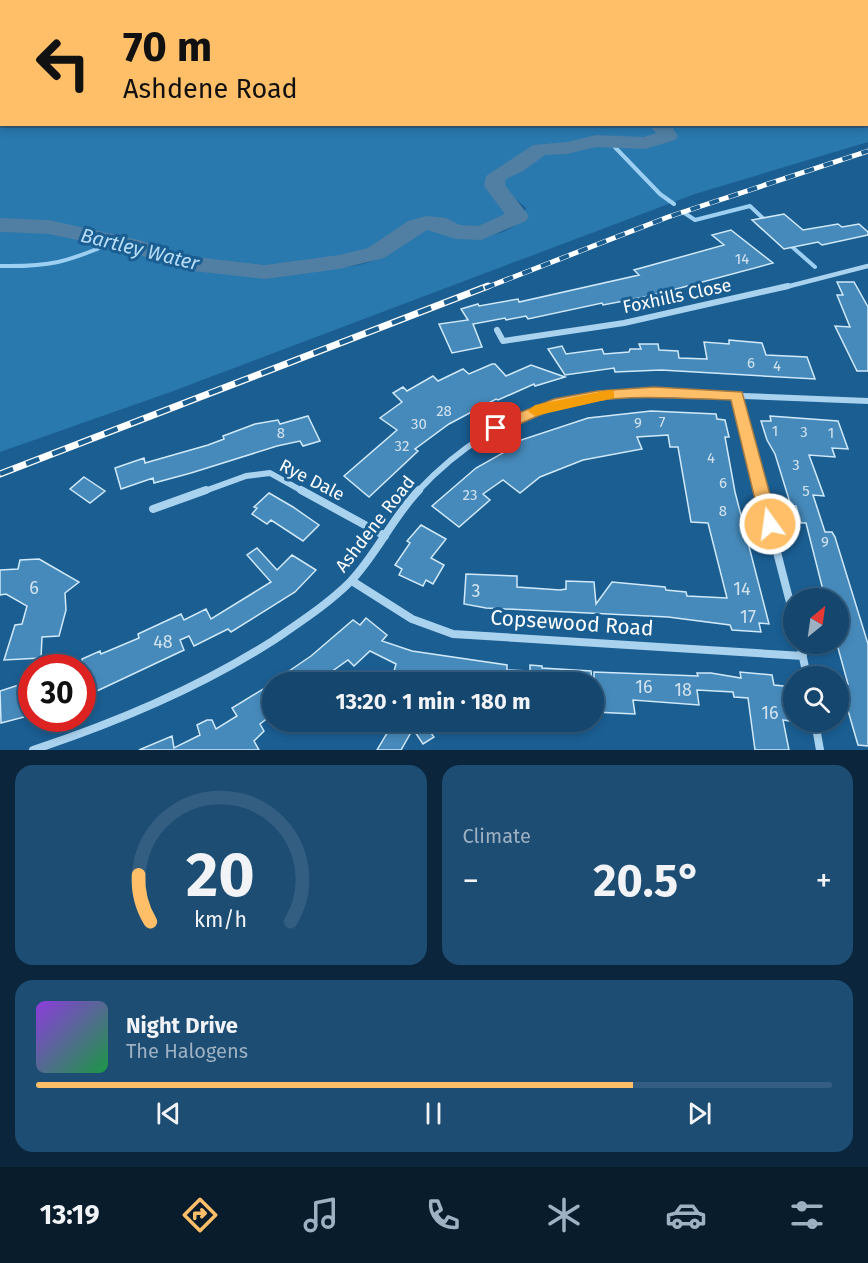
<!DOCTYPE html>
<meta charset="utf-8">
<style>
:root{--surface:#14466e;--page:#1d4d73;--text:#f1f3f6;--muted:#9db1c2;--line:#335e81;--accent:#ffbf68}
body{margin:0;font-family:"Fira Sans",sans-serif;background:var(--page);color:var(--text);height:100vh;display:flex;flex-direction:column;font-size:22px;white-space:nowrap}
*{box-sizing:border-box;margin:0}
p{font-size:20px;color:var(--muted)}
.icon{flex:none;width:33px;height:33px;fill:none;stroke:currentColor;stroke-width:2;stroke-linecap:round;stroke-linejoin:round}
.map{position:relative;height:750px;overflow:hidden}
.drawer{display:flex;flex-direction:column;gap:15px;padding:15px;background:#0b263c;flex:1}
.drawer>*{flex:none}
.top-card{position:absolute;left:0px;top:0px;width:868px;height:126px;box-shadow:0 3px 9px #0003,0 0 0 2px var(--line);background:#ffbf68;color:#111;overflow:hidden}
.needle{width:39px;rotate:29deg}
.buttons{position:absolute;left:783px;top:588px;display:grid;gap:12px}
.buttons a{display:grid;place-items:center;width:66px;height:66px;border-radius:50%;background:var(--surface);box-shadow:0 3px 9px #0003,0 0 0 2px var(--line);font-size:30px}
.speed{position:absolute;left:18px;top:654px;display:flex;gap:12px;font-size:30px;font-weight:700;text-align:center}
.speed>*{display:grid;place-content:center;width:78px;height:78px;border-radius:50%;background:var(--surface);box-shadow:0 3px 9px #0003,0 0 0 2px var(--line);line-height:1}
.speed .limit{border:9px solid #d22;background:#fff;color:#111}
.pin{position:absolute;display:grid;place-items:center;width:51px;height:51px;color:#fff;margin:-26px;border-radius:12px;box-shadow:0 3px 9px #0006}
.me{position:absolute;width:66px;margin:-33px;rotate:346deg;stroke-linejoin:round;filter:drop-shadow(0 0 4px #0008)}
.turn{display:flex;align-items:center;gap:21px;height:126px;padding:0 24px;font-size:27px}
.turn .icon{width:78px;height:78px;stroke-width:2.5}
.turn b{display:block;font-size:42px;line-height:51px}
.big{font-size:45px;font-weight:700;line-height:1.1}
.drawer .tile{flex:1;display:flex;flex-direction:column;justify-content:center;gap:9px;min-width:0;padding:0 21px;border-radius:18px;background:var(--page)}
.drawer .dial{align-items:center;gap:0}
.dial svg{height:156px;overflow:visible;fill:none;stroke:var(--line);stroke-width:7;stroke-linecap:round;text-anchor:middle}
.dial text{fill:var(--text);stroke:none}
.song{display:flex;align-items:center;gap:18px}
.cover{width:72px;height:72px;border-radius:9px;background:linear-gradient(135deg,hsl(270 70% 55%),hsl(140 70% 35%))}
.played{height:6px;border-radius:3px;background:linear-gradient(90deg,var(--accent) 75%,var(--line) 75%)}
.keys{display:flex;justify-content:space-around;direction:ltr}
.heat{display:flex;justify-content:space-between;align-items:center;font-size:33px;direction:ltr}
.drawer .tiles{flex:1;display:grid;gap:15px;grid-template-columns:1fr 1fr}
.tile:last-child{grid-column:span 2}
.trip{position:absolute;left:262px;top:672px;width:342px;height:60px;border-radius:30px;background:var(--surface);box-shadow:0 3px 9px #0003,0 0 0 2px var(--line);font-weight:700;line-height:60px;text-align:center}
.dock{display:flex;height:96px;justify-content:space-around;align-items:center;background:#081c2c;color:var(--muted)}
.dock .icon{width:42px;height:42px}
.dock .on{color:var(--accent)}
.dock b{font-size:27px;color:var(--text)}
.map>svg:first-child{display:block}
</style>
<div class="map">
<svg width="868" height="750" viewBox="0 0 868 750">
<rect width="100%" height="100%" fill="#1a5e92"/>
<path fill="#2978ae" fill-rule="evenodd" d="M0,0L114,1L2,2V124H867V2L164,1L868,0V142L695,194L168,393L0,452ZM601,139H609V142L542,151L501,180L500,185L526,208C518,236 483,239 459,234C449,232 438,225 428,226C409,229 394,250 377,259C361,267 336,268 318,269V266L376,251L421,221C452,220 462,237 496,225C503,223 509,222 513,216C510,201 493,196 490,181L498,168L514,167L535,149Z"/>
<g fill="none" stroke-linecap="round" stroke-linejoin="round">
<path stroke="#9ccff1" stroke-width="3" d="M628,0L631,2"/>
<path stroke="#9ccff1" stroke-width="4" d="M609,141L660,194L674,204
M683,212L695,220L750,206L767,222
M790,245L815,267
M0,266C51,267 66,262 112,243"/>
<path fill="#507fa3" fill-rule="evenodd" d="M867,51H868V61H867Z
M653,124H678L673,129L678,136L675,140L645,149L596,147L567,154L545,155L523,171L506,179L505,185L529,216L526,221L481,240L456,239L427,230L384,258L339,269L265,279L184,270L125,250L49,234L0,232V218L49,220L139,240L187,256L265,265L339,255L368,248L408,221L426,216L446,218L460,225L478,226L505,214L484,186L486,176L533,145L567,142L596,135L644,137L656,133L651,127Z"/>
</g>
<path fill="#468abb" stroke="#d0e9fb" stroke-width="1.5" d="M784,214L803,230L838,224L842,227L859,224L868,232V235L822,245L818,242L784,249L752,220Z
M731,230L773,263L650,296L603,305L602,303L528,319L526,316L506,320L505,318L473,324L482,347L452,353L439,324L468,320L461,309L478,304L479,306L518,299L519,302L639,275L634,270L724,245L712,235Z
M837,282H854L868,307V371H857L835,326L850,327L837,295H843Z
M729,340L762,343L766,355L807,357L815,379L661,370L615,372L614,368L565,375L548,349L562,346L566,354L602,349L604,354L629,352L630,349H641L639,344H658L659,350L678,351L679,358L707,359L704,342L729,344Z
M492,364H495L506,376L531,365L565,377L535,386L534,384L498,400L496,399L449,424L415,449L418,451L369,497L344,476L397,430L380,418L402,402L393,393L403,387L407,391L433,376L438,381L463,369L469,374Z
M651,411L716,414L717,419L725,420L729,437H725L735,492L769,624L759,623L761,632L732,630L730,625L668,617L486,608L464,604L466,574L517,576V587L560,590L566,589V581L594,582L596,604L612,582L665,587L666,590L686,592L687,596L727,598L708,523L691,522L678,447H670L668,435L637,437L642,449L583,460L540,477L520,493L503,480L483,494L490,500L459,527L432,506L476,468L515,446L512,443L588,418Z
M308,416L320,441L303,446L300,441L277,446L191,473L154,483L153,478L121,489L115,468L144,458L145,463L208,445L224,439L223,436L255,424L278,420L280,424Z
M770,416L838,421L848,449L832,448L835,457L809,455L824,496L813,495L825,532H832L835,537L868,644V746L858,745L840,683L848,684L838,648V598H825L806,523H801L796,506H791L775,454L767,440L761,421H771Z
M84,477L105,491L90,503L70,489Z
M269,493L293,507L319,525L303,541L271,520L267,524L252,514L257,508L254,507Z
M421,525L446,539L431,558L444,565L433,584L426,580L423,586L399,575L402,569L395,565L410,543L407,541Z
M257,548L277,570L292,555L316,570L295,592L231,632L228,629L194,646L189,636L180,640L184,650L82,698V659L100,651L101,654L139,638L138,634L181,614L184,620L206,609L211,619L271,582L247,555Z
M39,559L79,582L65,593L66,610L59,636L42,637L41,658L4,660L15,625L22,624L27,606L6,594L0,595V570L18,569L20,560Z
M366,618L387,635L382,641L412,651L507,665V670L530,671V665L542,666V668L591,671L592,682H391L396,664L370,651L354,666L348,660L317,682H273L311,656L353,620L360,625Z
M594,672L698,676L697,673H711L741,678L740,672L772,675L774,685L784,686L790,721L783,720L789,750H755L748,698L734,697L733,692L697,690L699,705L633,700L635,714L594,712Z
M25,683L28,716L1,723L0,691Z
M273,683V714L260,724L264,731L254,741L259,750H139L172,736L174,748L200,735L197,725L207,720H212L216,729L237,716L232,708Z
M406,722H423L434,737L423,744L413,729L401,750H377L390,728Z"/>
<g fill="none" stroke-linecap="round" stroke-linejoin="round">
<path stroke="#a9d2ef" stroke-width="4.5" d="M782,288L868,266"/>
<path stroke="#a9d2ef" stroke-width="6" d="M497,330L503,341L624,323L788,286
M737,395L762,492
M202,492L246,476L270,473L304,492
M417,492C506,397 595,390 717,395C768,397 818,399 868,401"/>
<path stroke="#a9d2ef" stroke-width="8" d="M301,490L385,536
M761,490L794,618
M153,509L206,490
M352,581L412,619L453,634L803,656
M800,644L807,676
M815,722L820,750
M33,750C118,722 199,688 274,640C300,622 328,604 350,582C377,554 392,518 419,490"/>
<g stroke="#fff" stroke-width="5">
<path id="rail-far1" d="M485,288L668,217L868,151"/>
</g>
<g stroke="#fff" stroke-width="7">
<path id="rail" d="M0,474L488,286"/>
</g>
<use href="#rail-far1" stroke="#1a5e92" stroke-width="4" stroke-dasharray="10" stroke-linecap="butt"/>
<use href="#rail" stroke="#1a5e92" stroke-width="4.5" stroke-dasharray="14" stroke-linecap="butt"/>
</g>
<path fill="#ffbf68" stroke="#a67c44" stroke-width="1.5" d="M654,387L742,392L778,524L775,529H764L761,524L731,400C674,398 612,392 556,409C536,415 517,427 496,433L489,428L491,424L554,399L597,391Z"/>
<path fill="#f59e0b" d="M609,390L614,391V398L535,416L528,411L535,405Z"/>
<g text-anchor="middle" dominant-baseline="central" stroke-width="6" stroke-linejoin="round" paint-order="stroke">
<g font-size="15" fill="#d1e2ee">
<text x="742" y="259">14</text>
<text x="751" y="363">6</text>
<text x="777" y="366">4</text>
<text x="444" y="411">28</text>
<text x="662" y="422">7</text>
<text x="638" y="423">9</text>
<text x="419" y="424">30</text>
<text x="775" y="431">1</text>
<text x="804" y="432">3</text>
<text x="281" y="433">8</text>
<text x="831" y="433">1</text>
<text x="402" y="446">32</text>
<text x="711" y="458">4</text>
<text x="796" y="465">3</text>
<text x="723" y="483">6</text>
<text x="806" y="491">5</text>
<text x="470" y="495">23</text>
<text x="723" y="511">8</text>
<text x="825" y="542">9</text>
</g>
<g font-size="18" fill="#fff" stroke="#1a5e92">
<text transform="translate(677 296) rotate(-12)">Foxhills Close</text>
<text transform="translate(312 480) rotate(27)">Rye Dale</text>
<text transform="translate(375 524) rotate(-52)">Ashdene Road</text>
</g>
<g font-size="18" fill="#d1e2ee">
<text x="34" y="588">6</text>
<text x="742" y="589">14</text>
<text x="476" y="591">3</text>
<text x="748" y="617">17</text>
<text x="163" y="642">48</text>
<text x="644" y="687">16</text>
<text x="683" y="690">18</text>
<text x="770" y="713">16</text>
</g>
<g font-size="20" font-style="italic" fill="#b6dcf6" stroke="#1a5e92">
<text transform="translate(140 249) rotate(14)">Bartley Water</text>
</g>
<g font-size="21" fill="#fff" stroke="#1a5e92">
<text transform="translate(572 623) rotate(4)">Copsewood Road</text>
</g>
</g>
</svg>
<div class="buttons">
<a><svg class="needle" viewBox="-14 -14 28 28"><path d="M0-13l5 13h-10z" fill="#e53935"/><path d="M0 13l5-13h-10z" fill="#9db1c2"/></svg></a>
<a><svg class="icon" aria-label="search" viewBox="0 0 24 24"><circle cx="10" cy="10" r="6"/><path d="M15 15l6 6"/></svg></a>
</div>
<div class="speed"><div class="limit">30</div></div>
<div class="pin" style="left:496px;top:428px;background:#d93025"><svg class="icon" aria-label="arrive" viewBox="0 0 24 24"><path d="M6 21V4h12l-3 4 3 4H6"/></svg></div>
<svg class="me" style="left:770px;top:524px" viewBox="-20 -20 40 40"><circle r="17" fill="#ffbf68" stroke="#fff" stroke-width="3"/><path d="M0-11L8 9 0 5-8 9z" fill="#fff"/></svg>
<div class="trip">13:20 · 1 min · 180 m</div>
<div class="top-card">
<div class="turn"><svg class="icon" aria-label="left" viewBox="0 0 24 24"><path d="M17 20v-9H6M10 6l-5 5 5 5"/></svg><div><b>70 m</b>Ashdene Road</div></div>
</div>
</div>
<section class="drawer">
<div class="tiles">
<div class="tile dial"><svg viewBox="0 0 100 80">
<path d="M14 69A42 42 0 1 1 86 69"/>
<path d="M14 69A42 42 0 0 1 8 45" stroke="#ffbf68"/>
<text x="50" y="56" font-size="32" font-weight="700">20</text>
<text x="50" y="72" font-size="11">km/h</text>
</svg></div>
<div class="tile"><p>Climate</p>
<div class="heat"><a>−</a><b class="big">20.5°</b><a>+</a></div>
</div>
<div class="tile">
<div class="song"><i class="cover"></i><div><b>Night Drive</b><p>The Halogens</p></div></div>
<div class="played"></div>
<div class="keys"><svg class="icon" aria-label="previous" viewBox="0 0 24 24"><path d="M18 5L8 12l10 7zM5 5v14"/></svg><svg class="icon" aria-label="pause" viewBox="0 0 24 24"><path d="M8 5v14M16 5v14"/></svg><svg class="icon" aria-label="next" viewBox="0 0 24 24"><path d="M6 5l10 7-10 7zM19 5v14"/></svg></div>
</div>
</div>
</section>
<nav class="dock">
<b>13:19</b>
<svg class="icon on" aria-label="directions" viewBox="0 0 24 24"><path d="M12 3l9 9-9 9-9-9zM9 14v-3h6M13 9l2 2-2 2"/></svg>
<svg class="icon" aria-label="music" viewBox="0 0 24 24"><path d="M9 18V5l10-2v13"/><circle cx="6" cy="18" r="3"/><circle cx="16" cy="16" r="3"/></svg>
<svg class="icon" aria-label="phone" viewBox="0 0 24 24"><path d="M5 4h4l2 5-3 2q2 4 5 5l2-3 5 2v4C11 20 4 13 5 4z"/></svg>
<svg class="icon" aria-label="climate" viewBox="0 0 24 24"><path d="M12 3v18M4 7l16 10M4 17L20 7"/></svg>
<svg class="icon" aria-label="car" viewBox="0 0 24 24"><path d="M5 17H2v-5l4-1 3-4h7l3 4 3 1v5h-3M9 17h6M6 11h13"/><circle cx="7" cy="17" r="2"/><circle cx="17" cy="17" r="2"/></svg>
<svg class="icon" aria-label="filters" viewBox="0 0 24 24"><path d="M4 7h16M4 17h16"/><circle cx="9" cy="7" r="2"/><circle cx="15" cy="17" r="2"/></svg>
</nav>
